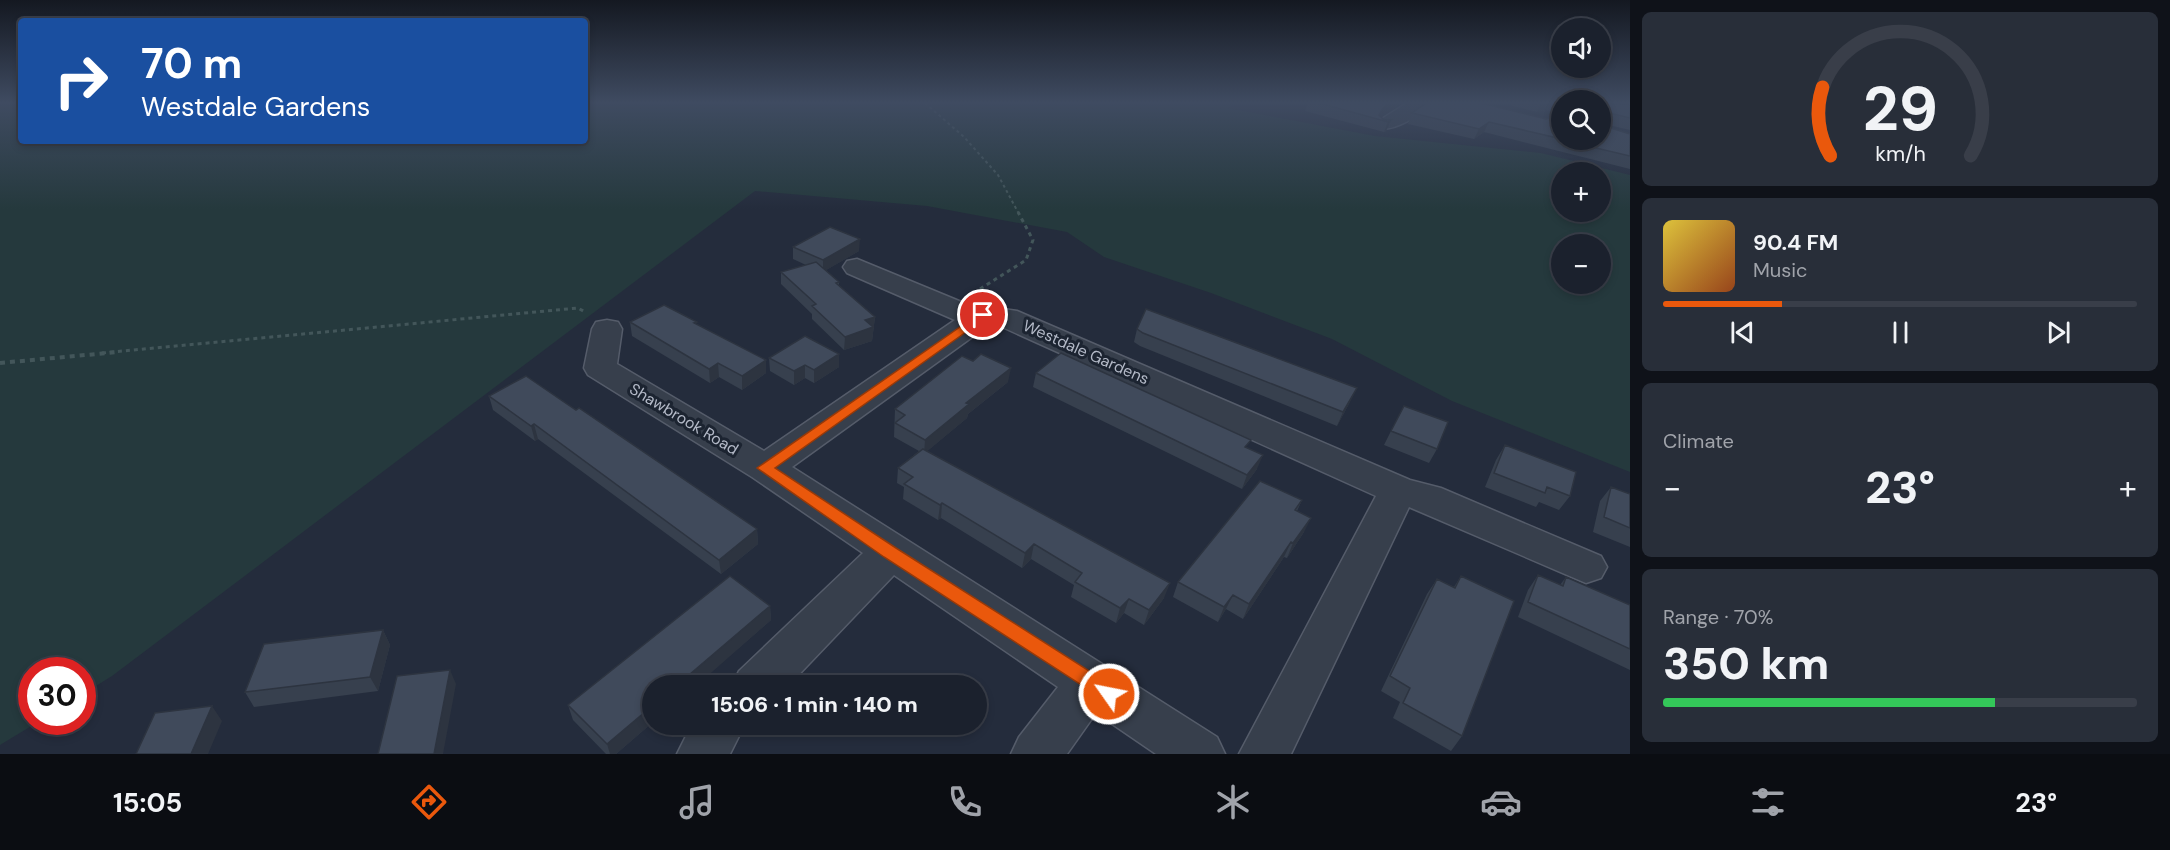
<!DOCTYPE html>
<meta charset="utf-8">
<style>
:root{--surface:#1b212d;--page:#282e39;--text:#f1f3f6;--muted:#a0a3aa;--line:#393e49;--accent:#ea580c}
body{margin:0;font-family:"DM Sans",sans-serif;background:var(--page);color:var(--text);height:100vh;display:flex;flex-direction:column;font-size:22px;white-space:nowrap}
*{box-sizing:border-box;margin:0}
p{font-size:20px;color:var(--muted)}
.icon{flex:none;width:33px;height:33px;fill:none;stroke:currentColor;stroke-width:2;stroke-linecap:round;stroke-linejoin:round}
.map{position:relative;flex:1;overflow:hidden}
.drawer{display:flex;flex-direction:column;gap:12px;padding:12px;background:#0f1219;width:540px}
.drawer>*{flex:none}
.hud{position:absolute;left:18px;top:18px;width:570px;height:126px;border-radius:6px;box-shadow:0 3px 9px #0003,0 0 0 2px var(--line);background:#1a4fa0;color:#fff;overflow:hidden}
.tools{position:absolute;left:1551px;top:18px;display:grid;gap:12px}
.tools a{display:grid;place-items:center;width:60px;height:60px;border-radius:50%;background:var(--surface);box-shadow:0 3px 9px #0003,0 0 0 2px var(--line);font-size:30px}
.speed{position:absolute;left:18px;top:657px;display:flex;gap:12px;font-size:30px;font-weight:700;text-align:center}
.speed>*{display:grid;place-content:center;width:78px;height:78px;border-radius:50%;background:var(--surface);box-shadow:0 3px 9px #0003,0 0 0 2px var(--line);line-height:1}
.speed .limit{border:9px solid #d22;background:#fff;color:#111}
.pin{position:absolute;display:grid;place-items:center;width:51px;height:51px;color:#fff;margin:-26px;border:3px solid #fff;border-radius:50%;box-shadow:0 2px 6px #0007}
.me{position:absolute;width:66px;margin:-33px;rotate:303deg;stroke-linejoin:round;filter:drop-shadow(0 0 4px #0008)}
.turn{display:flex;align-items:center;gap:21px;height:126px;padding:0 24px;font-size:27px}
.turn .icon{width:78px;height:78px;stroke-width:2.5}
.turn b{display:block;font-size:42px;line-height:51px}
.big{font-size:45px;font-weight:800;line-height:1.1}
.drawer .widget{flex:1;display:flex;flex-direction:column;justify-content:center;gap:9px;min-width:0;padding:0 21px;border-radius:9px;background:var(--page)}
.drawer .dial{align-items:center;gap:0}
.dial svg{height:156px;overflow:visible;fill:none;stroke:var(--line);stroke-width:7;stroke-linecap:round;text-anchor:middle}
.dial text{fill:var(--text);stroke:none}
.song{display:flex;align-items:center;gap:18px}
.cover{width:72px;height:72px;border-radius:9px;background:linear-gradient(135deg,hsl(50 70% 55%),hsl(20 70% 35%))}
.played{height:6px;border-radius:3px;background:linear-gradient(90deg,var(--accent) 25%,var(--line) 25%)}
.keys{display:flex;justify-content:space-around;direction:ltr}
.heat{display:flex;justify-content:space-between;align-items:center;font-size:33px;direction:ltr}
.charge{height:9px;border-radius:4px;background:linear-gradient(90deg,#34c759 70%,var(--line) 0)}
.trip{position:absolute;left:642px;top:675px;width:345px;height:60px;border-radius:30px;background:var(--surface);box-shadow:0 3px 9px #0003,0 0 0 2px var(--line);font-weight:800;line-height:60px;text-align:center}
.dock{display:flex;height:96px;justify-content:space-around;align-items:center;background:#0b0d12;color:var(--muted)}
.dock .icon{width:42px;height:42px}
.dock .selected{color:var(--accent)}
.dock b{font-size:27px;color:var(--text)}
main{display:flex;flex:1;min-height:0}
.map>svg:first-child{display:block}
</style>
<main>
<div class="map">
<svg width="1630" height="754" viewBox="0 0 1630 754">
<rect width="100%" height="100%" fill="#242c3c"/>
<path fill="#25393d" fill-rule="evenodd" d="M0,103H21V141H585V103H1235L1228,108L1375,136L1541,153L1630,175V472L1452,401L1332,339L1211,293L1104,257L1067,232L927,206L755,191L112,676L83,694L82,670H32V722H38L0,745ZM1562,172H1600V212H1562ZM1562,244H1600V284H1562Z"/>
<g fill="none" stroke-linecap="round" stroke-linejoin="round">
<g stroke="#555c6a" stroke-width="3">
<path id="minor" d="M1407,103H1431C1422,115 1393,132 1380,128L1377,124L1380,120Z
M857,259L976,308L983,306L1017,311L1410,480L1441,488L1601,556L1607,567L1601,578L1586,583L1409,507L1291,754H1239L1376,496L1000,326L989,325L792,467L1217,737L1225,754H1156L1096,713L1067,754H1011L1019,737L1058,687L894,575L788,686H732L739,671L863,553L752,477L588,375L584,368L592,329L596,322L607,320L618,322L622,329L617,364L764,451L955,320L847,273L843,267L847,261Z
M692,724H745L730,754H677Z"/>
</g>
<path stroke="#43565a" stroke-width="2" stroke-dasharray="3 3" stroke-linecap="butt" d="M925,103L964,137L998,175L1019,214"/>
<path stroke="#43565a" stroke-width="3" stroke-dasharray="4 4" stroke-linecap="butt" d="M980,289L1026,260L1033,240L1018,212
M102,353L578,308L585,312"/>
<path stroke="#43565a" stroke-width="4" stroke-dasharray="5 5" stroke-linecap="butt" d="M0,363L118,352"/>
<use href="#minor" fill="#373f4c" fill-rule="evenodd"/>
</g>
<path fill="#37404e" d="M1308,103H1402L1381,117L1384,120H1391L1386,131L1384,132L1305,111Z
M1426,103L1562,140L1600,103L1630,104V130L1604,124V126L1630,134V169L1484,132L1474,139L1408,124L1412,113Z
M1502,103H1562V114L1546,110L1537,112Z
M793,247L859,251L826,270L839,282V286L875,317L872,341L844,350L812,319V314L781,284V272L806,265L793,259Z
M630,322L697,325L766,360V373L742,390L719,377L710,383L632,336Z
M1137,329L1350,402L1337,426L1140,346L1134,342Z
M839,354V367L814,383L805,378L794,385L770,371L769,358Z
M1036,373L1248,448L1257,469L1242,489L1033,387Z
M1008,382L968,414L967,418L927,451L1164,598L1144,625L1124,613L1116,623L1071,597L1074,585L1031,559L1022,568L941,518L938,520L903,499L904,487L897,483L898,468L919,451L894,437L895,409Z
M489,396L576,410L757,529L758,544L721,574L538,439L535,441L493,410Z
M1391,431L1437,449L1429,463L1384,445Z
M1505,445L1570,496L1559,510L1539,502L1536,507L1485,487L1496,460Z
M1611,487L1630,494V547L1593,532L1600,501Z
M1302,500L1297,511L1304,532L1287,558L1284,557L1243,619L1226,609L1218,622L1173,597L1178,582Z
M1538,575L1560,585L1566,577L1630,605V670L1518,617L1528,590Z
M1461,576L1462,736L1451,751L1393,718L1400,702L1381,691L1427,594L1437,579L1454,587Z
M770,606L771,620L616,754H606L573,720L568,705Z
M383,630L390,645L378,691L254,707L245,692Z"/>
<path fill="#2d3440" d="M1390,103H1402L1378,119L1383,108Z
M1541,103H1549L1546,110L1537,112Z
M1391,120L1386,131L1384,132L1388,122Z
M1489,122L1484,132L1474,139L1479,129Z
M860,239L859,251L823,272V260Z
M875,317L872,341L844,350L845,337L865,320Z
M839,354V367L814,383V370Z
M766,360V373L742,390V376Z
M718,363L719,377L710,383L709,369Z
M805,365V378L794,385V371Z
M1011,368L1008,382L968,414L967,418L924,454L925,440L966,403Z
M1357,388L1350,402L1337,426L1343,412Z
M534,424L538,439L535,441L531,426Z
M1263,455L1257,469L1242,489L1247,475Z
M942,503L941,518L938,520L940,505Z
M1311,518L1304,532L1287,558L1293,543Z
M757,529L758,544L721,574L719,560Z
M1291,542L1284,557L1243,619L1249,604Z
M1034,544L1031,559L1022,568L1025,553Z
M1170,583L1164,598L1144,625L1149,610Z
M1233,595L1226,609L1218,622L1224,607Z
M1129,599L1124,613L1116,623L1120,608Z
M770,606L771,620L696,686H676Z
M383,630L390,645L378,691L370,677Z
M450,670L456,684L443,754H434Z
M212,706L222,721L208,754H191Z
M652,706V723L616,754H610L607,744Z"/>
<path fill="#404a5b" stroke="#2d3440" stroke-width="1.5" d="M1319,103H1390L1383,108L1379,115L1384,120H1391L1388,122Z
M1426,103H1481L1546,119L1554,117L1562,118V139L1489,122L1479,129L1412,113Z
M1600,103L1630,104V118L1606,112L1603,115L1604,126L1630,134V156L1562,140H1600Z
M830,227L860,239L823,260L793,247Z
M816,262L839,282L836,283L875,317L865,320L873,327L845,337L812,306L816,304L781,272Z
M664,305L697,322L694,323L766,360L742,376L718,363L709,369L630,322Z
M1146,309L1357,388L1343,412L1143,333L1137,329Z
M805,336L839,354L814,370L805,365L794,371L769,358Z
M1061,353L1251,440L1245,447L1263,455L1247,475L1036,373Z
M981,354L1011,368L966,403L969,404L925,440L895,423L905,415L895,409L962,356L973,361Z
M526,376L576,410L579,408L757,529L719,560L534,424L531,426L489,396Z
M1404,406L1448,422L1437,449L1391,431Z
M1505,445L1576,472L1570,496L1547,487L1545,493L1494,473Z
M923,449L1170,583L1149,610L1129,599L1120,608L1075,582L1082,573L1034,544L1025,553L942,503L940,505L904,484L913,477L898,468Z
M1260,481L1302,500L1295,510L1311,518L1293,543L1291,542L1249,604L1233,595L1224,607L1178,582Z
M1611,487L1630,494V528L1604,517Z
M1538,575L1563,586L1566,577L1630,605V649L1528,602Z
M730,576L770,606L676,686H652V706L607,744L568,705Z
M1461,576L1514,601L1462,736L1403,703L1410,688L1390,676L1437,579L1455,588Z
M383,630L370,677L245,692L264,644Z
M450,670L434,754H378L397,676Z
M212,706L191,754H136L155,713Z"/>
<linearGradient id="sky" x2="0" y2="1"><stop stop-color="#141821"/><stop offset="0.49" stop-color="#3f4b61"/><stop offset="1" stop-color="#3f4b61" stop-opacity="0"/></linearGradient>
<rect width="1630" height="209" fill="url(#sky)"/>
<path fill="#ea580c" stroke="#983908" stroke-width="1.5" d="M983,311L987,312L989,315L987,317L775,468L896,548L1116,688L1119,694L1116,700L1109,703L884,557L757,468Z"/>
<g text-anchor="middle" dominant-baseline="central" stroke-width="6" stroke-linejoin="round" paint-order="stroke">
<g font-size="16" fill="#b3b9c7" stroke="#1c2431">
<text transform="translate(1086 352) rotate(24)">Westdale Gardens</text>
<text transform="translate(684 419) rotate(31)">Shawbrook Road</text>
</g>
</g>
</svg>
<div class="tools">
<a><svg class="icon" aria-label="sound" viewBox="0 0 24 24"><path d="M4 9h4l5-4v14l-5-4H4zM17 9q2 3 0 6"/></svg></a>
<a><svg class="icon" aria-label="search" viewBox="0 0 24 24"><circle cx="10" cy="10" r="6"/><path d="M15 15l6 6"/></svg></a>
<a>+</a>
<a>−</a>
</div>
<div class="speed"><div class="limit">30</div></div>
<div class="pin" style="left:983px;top:315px;background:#d93025"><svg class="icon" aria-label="arrive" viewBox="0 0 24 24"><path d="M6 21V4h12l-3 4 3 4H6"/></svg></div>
<svg class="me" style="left:1109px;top:694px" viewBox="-20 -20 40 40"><circle r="17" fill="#ea580c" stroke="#fff" stroke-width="3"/><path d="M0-11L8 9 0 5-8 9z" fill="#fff"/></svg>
<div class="trip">15:06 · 1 min · 140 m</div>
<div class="hud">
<div class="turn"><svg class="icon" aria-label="right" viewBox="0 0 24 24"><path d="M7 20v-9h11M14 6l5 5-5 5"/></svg><div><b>70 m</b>Westdale Gardens</div></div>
</div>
</div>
<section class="drawer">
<div class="widget dial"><svg viewBox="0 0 100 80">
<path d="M14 69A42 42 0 1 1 86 69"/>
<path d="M14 69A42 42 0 0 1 10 34" stroke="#ea580c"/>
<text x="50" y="56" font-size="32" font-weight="700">29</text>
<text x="50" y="72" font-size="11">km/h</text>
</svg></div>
<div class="widget">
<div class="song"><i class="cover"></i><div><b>90.4 FM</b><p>Music</p></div></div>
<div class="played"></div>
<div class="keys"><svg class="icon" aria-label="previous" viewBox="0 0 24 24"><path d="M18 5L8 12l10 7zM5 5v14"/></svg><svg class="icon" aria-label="pause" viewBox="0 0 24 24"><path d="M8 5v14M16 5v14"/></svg><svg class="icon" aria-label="next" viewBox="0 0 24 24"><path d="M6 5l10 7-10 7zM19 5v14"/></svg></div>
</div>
<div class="widget"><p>Climate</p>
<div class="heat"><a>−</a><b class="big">23°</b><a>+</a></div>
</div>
<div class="widget"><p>Range · 70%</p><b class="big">350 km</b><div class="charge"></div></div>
</section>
</main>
<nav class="dock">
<b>15:05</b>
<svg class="icon selected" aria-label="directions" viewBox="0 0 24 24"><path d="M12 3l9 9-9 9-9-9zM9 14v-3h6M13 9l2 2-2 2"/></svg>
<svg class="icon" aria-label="music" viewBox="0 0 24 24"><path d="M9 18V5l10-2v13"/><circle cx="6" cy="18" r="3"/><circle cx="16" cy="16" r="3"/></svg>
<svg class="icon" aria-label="phone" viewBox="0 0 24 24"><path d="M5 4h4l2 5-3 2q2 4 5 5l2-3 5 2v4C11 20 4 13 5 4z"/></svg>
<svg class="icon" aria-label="climate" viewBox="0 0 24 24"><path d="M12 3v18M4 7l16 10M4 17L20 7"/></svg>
<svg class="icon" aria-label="car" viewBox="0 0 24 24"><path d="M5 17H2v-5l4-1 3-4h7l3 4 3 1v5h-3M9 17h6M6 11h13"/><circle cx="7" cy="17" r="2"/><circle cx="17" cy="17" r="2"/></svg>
<svg class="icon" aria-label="filters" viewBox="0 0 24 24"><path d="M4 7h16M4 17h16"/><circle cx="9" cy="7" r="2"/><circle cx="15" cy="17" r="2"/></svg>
<b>23°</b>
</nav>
